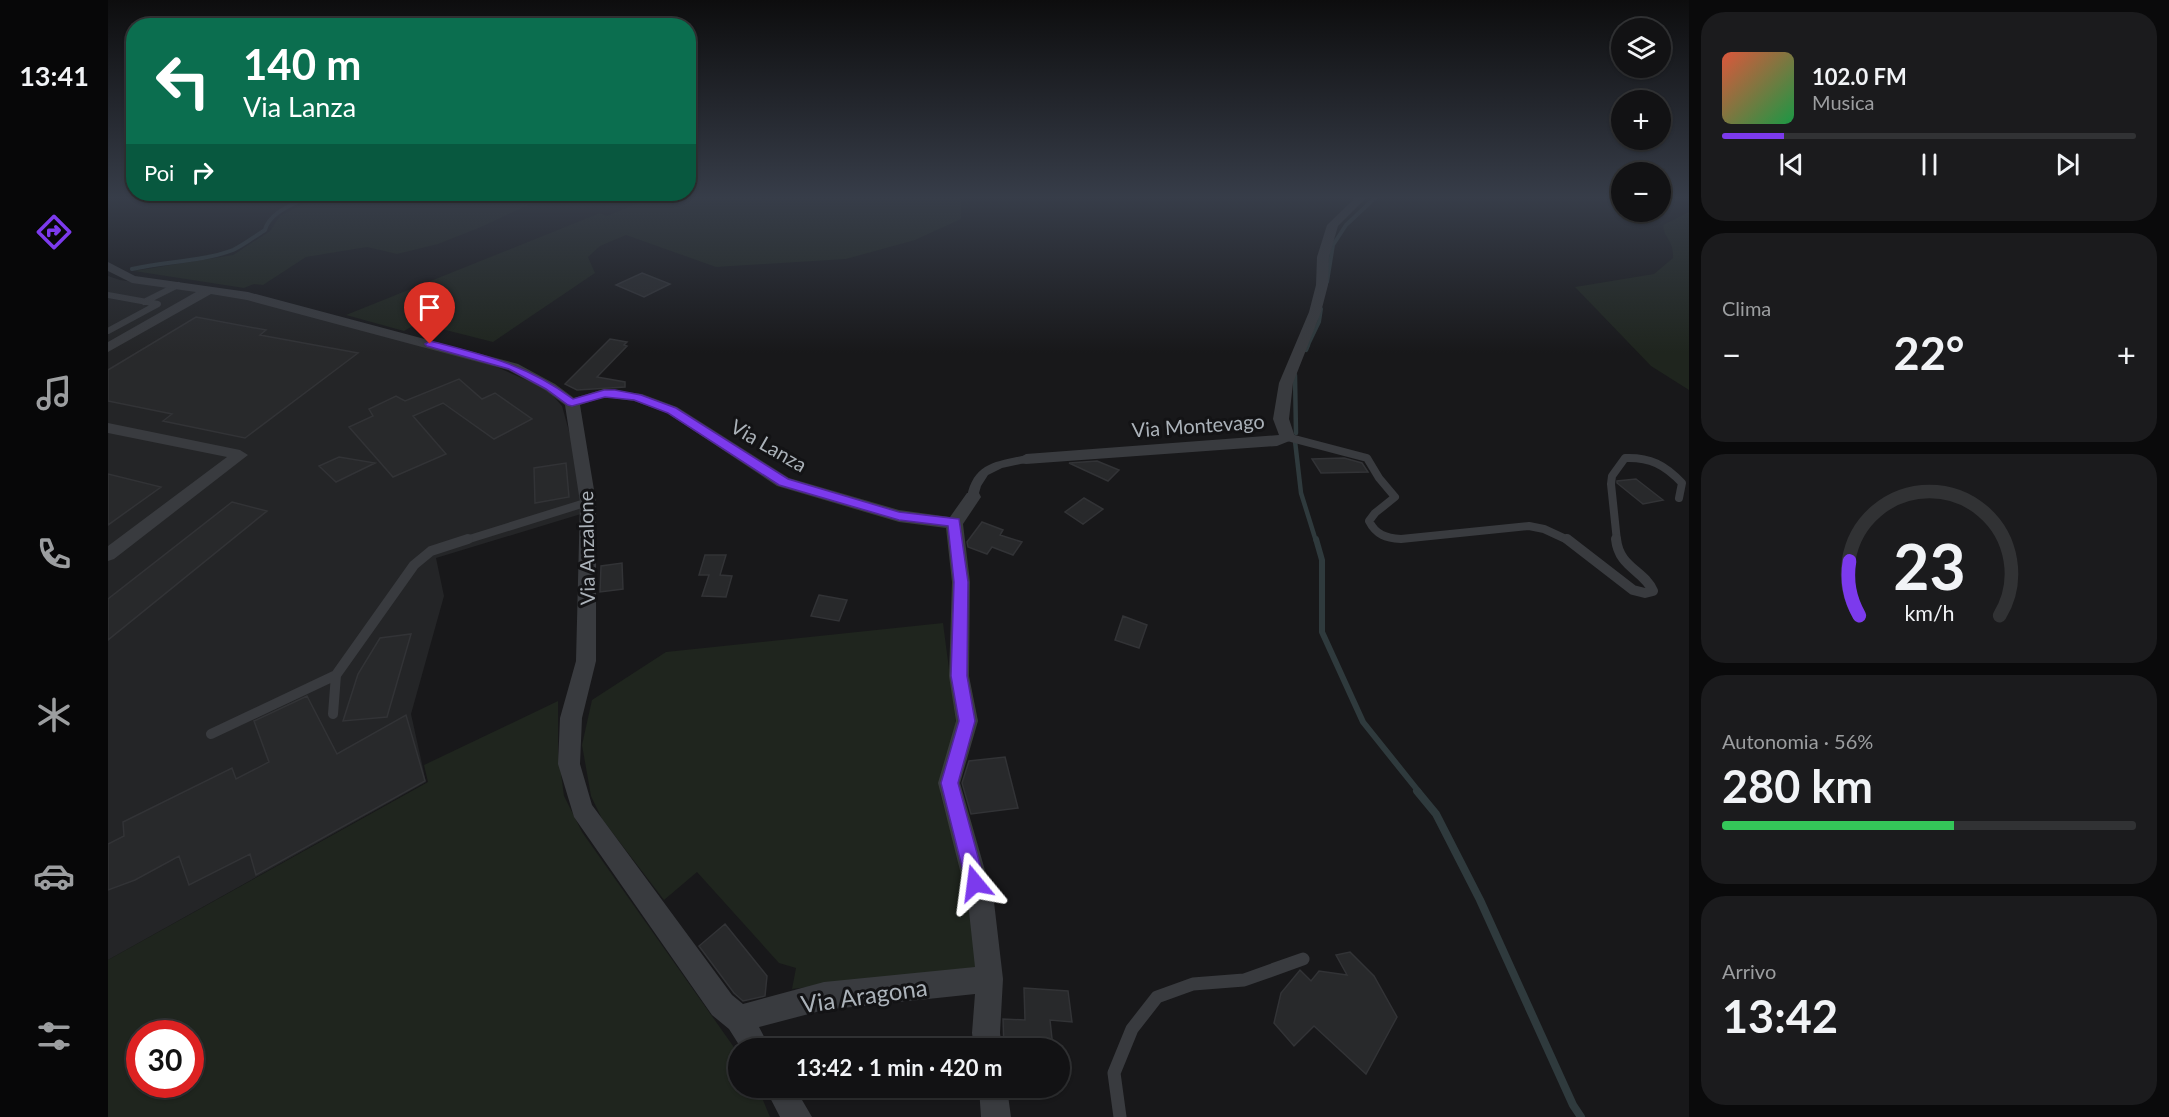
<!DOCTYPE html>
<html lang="it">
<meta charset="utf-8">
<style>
:root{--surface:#121214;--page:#1b1b1d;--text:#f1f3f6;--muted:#9c9ea0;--line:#313234;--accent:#7c3aed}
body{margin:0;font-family:Lato,sans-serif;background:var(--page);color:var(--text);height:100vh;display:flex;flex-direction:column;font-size:22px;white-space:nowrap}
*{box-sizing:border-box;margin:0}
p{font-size:20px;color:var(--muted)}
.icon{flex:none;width:33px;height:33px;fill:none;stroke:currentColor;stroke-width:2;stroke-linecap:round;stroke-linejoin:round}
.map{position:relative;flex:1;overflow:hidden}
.side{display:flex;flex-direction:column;gap:12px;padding:12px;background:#0a0a0b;width:480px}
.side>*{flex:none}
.hud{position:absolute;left:18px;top:18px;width:570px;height:183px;border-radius:24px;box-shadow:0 2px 4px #0004,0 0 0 2px var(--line);background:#0b6e4f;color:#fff;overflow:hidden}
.fabs{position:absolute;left:1503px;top:18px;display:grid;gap:12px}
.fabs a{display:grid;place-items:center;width:60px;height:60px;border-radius:50%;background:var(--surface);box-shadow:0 2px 4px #0004,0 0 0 2px var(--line);font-size:30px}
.speed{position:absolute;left:18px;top:1020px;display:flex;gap:12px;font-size:30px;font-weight:700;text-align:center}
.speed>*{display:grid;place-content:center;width:78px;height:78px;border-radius:50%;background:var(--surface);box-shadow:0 2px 4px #0004,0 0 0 2px var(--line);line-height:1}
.speed .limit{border:9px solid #d22;background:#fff;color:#111}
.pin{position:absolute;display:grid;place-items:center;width:51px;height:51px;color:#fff;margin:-62px -26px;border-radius:50% 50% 50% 0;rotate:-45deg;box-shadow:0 0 6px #0007}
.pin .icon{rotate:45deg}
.me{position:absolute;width:66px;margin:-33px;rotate:344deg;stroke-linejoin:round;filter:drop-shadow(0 0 4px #0008)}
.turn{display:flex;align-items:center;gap:21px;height:126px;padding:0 18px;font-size:27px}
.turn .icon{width:78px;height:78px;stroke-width:2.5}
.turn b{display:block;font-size:42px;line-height:51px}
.then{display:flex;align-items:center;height:57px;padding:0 18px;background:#0003;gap:12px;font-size:22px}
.big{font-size:45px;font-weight:700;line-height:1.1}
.side .card{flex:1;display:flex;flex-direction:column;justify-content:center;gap:9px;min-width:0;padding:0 21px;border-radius:24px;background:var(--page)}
.side .dial{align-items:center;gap:0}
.dial svg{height:156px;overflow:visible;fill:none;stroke:var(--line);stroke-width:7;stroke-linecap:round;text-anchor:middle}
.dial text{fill:var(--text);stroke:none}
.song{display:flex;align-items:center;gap:18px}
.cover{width:72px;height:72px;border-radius:9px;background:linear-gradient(135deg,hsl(10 70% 55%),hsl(140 70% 35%))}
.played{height:6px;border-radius:3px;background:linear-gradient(90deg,var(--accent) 15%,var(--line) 15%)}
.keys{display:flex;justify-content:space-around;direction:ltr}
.heat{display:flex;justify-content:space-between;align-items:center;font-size:33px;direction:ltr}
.charge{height:9px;border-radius:4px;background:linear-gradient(90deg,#34c759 56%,var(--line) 0)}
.trip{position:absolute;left:620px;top:1038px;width:342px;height:60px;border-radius:30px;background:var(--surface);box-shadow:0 2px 4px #0004,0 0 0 2px var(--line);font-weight:700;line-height:60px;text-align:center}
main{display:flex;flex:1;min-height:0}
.menu{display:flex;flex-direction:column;width:108px;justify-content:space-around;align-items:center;background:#070708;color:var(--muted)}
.menu .icon{width:42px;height:42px}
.menu .active{color:var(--accent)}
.menu b{font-size:27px;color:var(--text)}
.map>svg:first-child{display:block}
</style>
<main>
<nav class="menu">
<b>13:41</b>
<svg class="icon active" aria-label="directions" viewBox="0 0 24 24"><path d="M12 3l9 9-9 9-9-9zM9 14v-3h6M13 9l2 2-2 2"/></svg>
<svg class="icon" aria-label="music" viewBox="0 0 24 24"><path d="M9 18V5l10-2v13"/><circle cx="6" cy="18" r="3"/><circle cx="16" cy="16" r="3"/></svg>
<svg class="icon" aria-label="phone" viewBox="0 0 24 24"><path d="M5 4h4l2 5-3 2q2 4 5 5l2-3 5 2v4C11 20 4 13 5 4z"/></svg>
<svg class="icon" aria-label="climate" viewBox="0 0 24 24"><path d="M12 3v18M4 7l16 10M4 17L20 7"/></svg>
<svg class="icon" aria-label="car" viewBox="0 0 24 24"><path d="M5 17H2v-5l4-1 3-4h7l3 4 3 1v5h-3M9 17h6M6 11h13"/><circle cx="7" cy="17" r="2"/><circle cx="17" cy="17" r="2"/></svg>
<svg class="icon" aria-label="filters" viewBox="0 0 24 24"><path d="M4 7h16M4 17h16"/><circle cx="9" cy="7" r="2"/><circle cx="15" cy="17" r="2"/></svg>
</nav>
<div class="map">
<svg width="1581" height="1117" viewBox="0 0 1581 1117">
<rect width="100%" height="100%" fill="#18181a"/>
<path fill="#242527" d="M0,276L12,280L138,298L375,361L439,389L454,406L469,460L473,514L328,558L336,596L303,714L318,782L0,960Z"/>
<path fill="#1f251e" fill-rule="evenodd" d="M207,197H437L373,227L330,244L289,254L259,247L198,257L155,285L146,284L136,288L26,271L125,255L162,231L172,216Z
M517,197H853V219L807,240L738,259L608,267L518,235L492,246L480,257L487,273L385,342L310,323L296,331L238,315L492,213L499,216L530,203Z
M1581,212V390L1543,366L1467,287L1546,274L1565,258C1566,240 1556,239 1555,225Z
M835,623L848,723L832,793L862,899L870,967L684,989L688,968L671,963L589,872L556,900L494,819L483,796L474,745L484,700L558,652Z
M450,701V751L456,796L474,832L630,1053V1088H650L662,1117H0V960L320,782L316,765ZM32,1034H82V1084H32Z"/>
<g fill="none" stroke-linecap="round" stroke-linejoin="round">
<path stroke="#2f3a3d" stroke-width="4" d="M24,269C57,261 93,262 125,250C136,245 147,236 157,230C161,213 184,205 199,197
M1219,282L1225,245L1238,225L1268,197
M1199,347L1211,322L1213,309"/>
<path stroke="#2f3a3d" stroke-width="4.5" d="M1198,350L1200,345
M1187,375L1188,433
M1187,441L1193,493L1208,541"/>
<path stroke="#2f3a3d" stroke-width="6" d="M1208,539L1214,560V632L1255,722L1311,792"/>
<path stroke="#2f3a3d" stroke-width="8" d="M1309,791L1328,814L1372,900L1465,1105L1473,1117"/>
</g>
<path fill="#28292b" stroke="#323336" stroke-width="1.5" d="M534,273L562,284L536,297L508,285Z
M88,317L158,330L152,335L250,353L137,438L55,421L64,414L0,401V370Z
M502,339L519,342L516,345L519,346L489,377L517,382V387L469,390L457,384Z
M351,379L374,399L387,393L424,419L386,439L335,403L305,416L338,454L285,477L241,427L265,416L261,409L288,396L297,401Z
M231,457L267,463L228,482L211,466Z
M1236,458L1254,463L1260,472L1213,473L1204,459Z
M989,461L1011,470L1000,481L961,463Z
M458,463L461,497L427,503L426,468Z
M0,474L53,487L0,525Z
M1528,479L1555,500L1535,504L1509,483V481Z
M976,498L995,509L975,524L957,512Z
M124,502L159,511L0,640V599Z
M874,522L895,530L892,535L914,542L905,555L884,547L879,554L860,547L859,542Z
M597,555H618L612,575L624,576L618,597L594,596L601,575H591Z
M514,563L515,589L492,592L493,566Z
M711,595L739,600L731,621L703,616Z
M1015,616L1039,625L1031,648L1007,640Z
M303,634L279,717L235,721L250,674L272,638Z
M199,696L229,754L298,715L317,781L148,875L142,854L81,885L71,856L27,880L0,890V844L16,836L15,822L124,768L128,779L161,762L146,721Z
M897,757L910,808L863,814L854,783L861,761Z
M617,924L659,976L657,996L635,1001L626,993L591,946Z
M1242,952L1266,976L1289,1017L1258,1074L1206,1026L1186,1046L1166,1023L1173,993L1192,970L1203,981L1211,971L1239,975L1228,955Z
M916,988L960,991L964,1022L942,1020L945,1048H896L895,1019L917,1020Z"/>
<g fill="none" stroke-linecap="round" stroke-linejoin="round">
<path stroke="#393b3f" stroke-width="6" d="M0,295L50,304L0,331
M36,302L70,285"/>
<path stroke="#393b3f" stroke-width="8" d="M1179,437L1259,458L1271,478L1287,497L1267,513L1261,521C1268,535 1278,538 1293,539L1421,526L1436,529L1462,541
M355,541L480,502
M1509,541L1503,484L1504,476L1517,458C1542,457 1557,465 1574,483L1571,498"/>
<path stroke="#393b3f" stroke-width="10" d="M1459,539L1525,590L1537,593L1545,591C1536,570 1511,568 1508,539
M225,714L228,675
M103,734L228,675L306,565L323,551L360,539"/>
<path stroke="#393b3f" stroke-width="13" d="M1012,1117L1006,1073L1024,1029L1049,997L1085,984L1136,980L1195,959"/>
<path fill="#393b3f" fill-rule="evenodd" d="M918,455L924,459L922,462L894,468L880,475L873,486L869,500H861L859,497C866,462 888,462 918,455Z"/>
<path fill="#393b3f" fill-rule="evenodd" d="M1248,197H1259L1230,226L1221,257L1220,285L1213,312L1185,383L1181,419L1187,437L1184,440L1169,446L918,464L912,463L910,459L918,454L1171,435L1165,419L1171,383L1201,312L1208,285L1209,257L1219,225Z
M0,262L27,276L140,292L410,364L447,384L466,398L496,389L534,394L569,407L681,478L791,510L842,517L859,493H871L873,497L855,524L862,582L861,676L870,721L852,783L886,902L895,979L892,1033L894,1048H866L864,1033L867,994L716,1010L651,1027L662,1048H633L621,1029L604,1015L466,817L450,764L452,718L468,661L472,502L457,405L437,390L400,370L139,300L103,294L0,352V342L88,292L24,283L0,271ZM497,397L526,401L559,413L669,486L791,522L838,528L844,582L841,676L848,721L830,783L860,902L867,967L716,982L635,1004L624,995L484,805L472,764L474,718L488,661V502L472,405Z
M0,423L132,450L140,455L6,559L0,561V546L119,457L0,433Z
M657,1088H687L704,1117H672Z
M871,1088H899L903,1117H873Z"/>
</g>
<linearGradient id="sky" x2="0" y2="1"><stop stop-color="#0d0d0e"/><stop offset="0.56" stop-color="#373d49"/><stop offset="1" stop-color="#373d49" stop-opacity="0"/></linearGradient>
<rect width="1581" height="353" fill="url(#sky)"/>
<path fill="#7c3aed" stroke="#51269a" stroke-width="1.5" d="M322,341C376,355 420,365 465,399L496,390H507L533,395L568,408L680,479L791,512L851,519L860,582L859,676L867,721L850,783L877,883L874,889L867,892L861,889L858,883L833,783L851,721L843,676L846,582L840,526L791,520L671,485L560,413L526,400L497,397L464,406L460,405L438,389L401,369L319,346L317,344Z"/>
<g text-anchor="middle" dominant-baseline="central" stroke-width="6" stroke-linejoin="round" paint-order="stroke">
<g font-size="20" fill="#abb2b9" stroke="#131315">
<text transform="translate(1090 425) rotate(-4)">Via Montevago</text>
<text transform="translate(661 445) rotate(30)">Via Lanza</text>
<text transform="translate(478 548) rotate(-91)">Via Anzalone</text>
</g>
<g font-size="24" fill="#abb2b9" stroke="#131315">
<text transform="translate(756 995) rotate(-8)">Via Aragona</text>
</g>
</g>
</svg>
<div class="fabs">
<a><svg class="icon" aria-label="layers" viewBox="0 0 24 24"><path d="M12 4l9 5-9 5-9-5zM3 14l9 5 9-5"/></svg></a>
<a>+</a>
<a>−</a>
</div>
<div class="speed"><div class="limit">30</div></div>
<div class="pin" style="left:322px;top:344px;background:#d93025"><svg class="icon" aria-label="arrive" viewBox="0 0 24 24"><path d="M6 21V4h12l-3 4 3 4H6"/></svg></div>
<svg class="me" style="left:867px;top:883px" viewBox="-20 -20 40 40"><path d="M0-17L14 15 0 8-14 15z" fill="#7c3aed" stroke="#fff" stroke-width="4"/></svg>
<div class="trip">13:42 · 1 min · 420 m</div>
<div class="hud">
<div class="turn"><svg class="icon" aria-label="left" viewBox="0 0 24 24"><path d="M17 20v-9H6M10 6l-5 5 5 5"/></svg><div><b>140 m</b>Via Lanza</div></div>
<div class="then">Poi<svg class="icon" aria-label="right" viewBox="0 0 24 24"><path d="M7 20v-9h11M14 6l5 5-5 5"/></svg></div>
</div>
</div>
<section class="side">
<div class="card">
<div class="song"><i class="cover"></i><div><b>102.0 FM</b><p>Musica</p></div></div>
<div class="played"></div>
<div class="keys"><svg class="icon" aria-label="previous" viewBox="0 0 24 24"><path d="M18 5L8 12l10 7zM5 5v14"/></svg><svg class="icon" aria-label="pause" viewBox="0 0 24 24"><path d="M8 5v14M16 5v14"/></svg><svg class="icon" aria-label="next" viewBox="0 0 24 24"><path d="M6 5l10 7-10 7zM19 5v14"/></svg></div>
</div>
<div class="card"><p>Clima</p>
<div class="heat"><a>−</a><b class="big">22°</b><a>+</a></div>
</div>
<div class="card dial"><svg viewBox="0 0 100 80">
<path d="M14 69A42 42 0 1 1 86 69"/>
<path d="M14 69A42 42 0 0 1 9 41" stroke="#7c3aed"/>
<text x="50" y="56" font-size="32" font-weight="700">23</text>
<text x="50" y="72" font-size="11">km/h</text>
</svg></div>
<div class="card"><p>Autonomia · 56%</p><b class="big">280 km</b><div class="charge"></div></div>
<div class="card"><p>Arrivo</p><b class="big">13:42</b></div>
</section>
</main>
